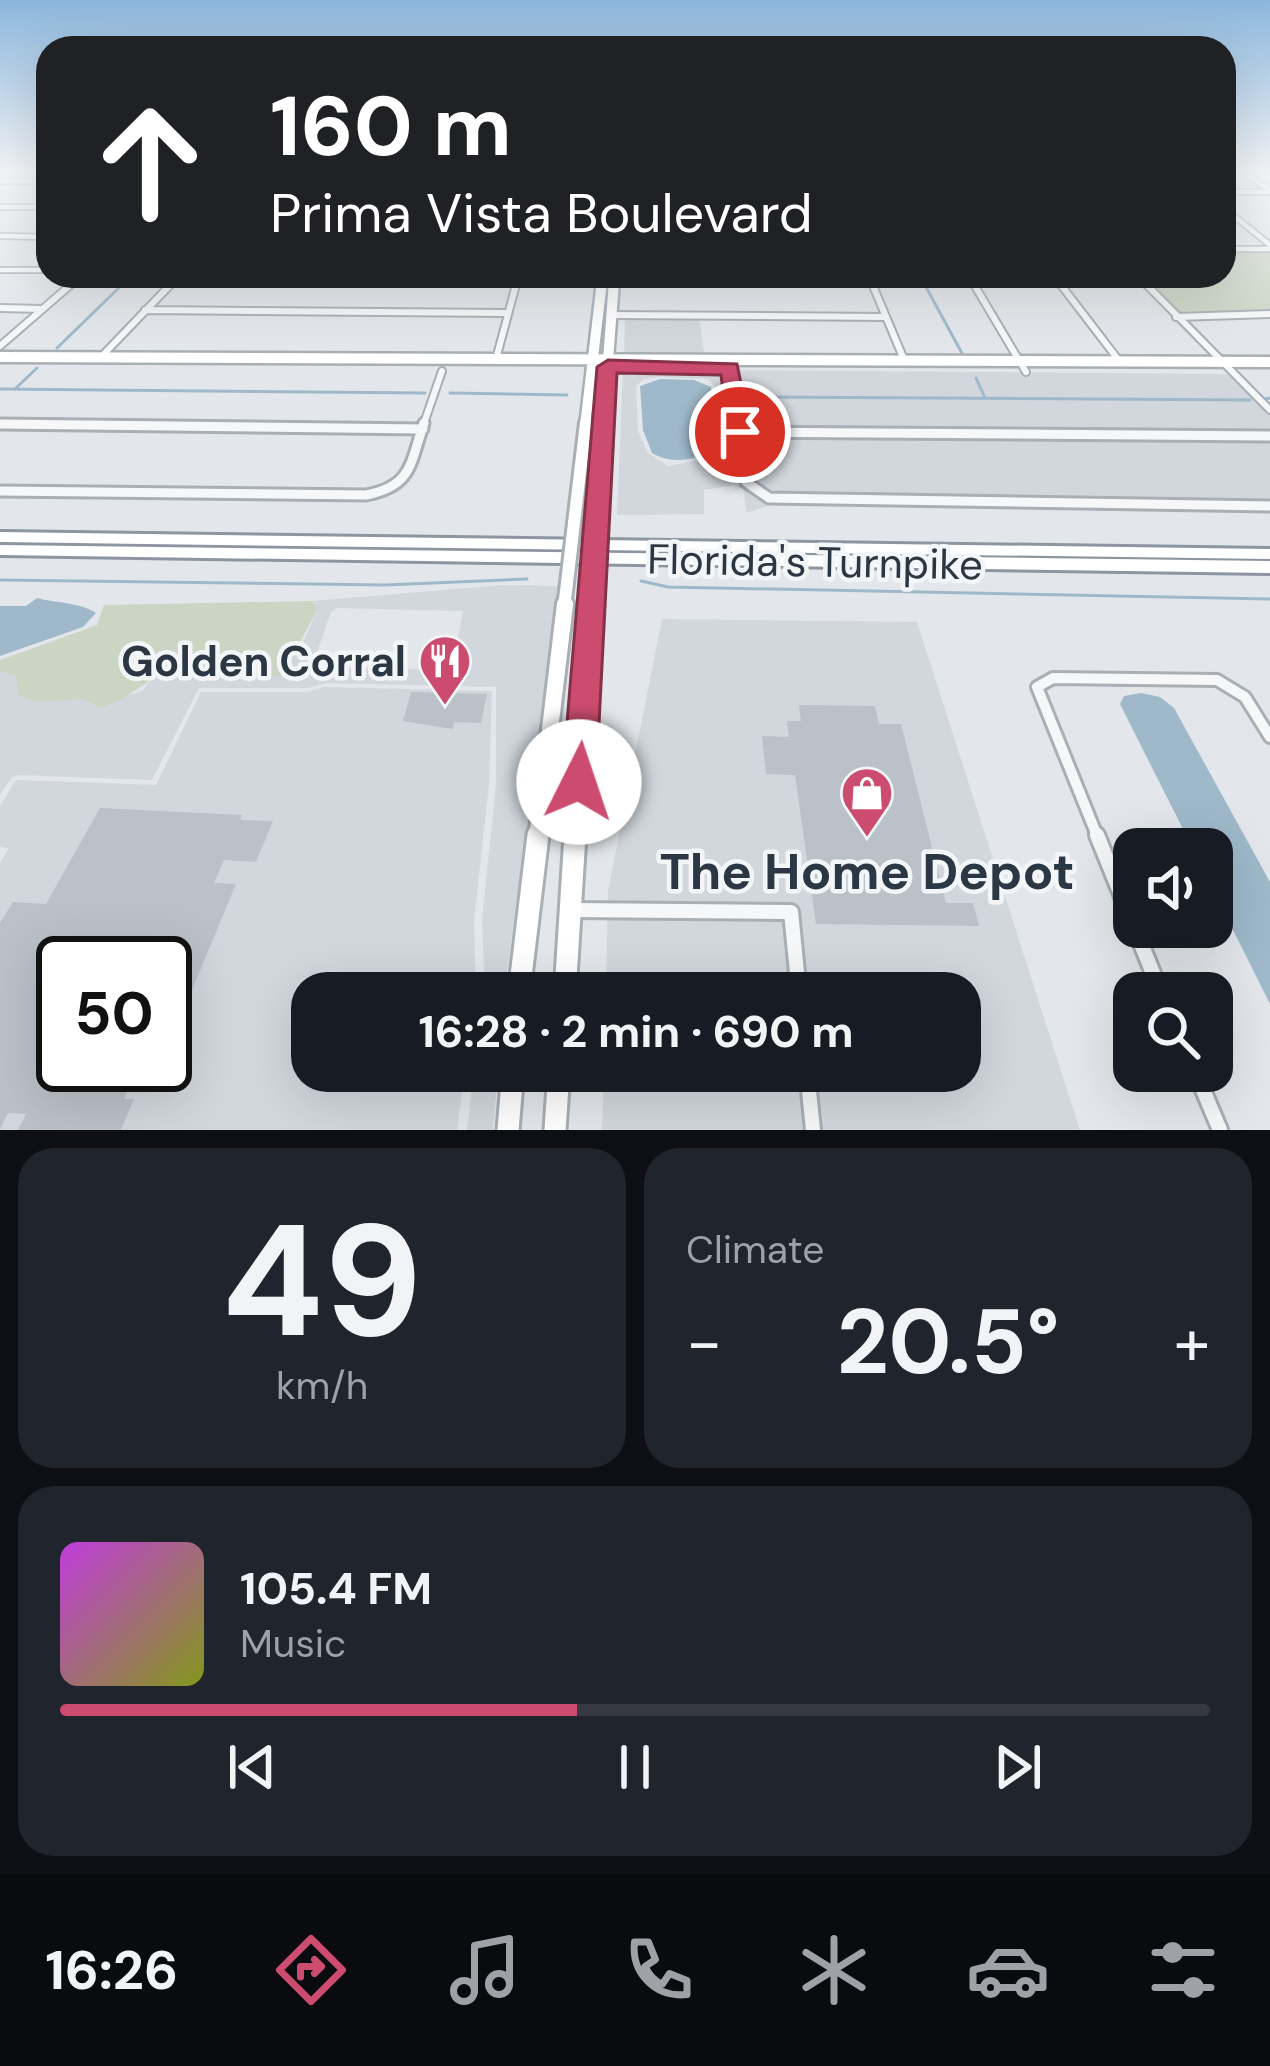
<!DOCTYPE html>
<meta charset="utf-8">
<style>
:root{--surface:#171b24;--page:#20242c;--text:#f1f3f6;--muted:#9ea1a6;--line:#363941;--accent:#cc4c6f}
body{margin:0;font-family:"DM Sans",sans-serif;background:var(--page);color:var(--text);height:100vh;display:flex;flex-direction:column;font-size:45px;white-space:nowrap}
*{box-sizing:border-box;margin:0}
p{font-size:39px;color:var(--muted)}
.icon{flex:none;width:66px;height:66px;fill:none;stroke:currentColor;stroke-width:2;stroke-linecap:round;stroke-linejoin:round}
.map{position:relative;height:1130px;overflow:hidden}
.side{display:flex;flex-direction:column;gap:18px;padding:18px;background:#0d0f14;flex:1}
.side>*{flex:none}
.hud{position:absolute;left:36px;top:36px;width:1200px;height:252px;border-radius:36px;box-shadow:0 12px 48px #0002;background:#202124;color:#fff;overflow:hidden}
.tools{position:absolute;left:1113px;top:828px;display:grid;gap:24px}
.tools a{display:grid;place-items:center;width:120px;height:120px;border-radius:24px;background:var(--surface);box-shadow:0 12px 48px #0002;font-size:60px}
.speed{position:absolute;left:36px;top:936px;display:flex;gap:24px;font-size:60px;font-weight:700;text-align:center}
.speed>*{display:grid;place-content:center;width:156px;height:156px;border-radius:50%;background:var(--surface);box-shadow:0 12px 48px #0002;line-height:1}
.speed .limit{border:6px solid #111;border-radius:18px;background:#fff;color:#111}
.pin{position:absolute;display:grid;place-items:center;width:102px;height:102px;color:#fff;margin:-51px;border:6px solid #fff;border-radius:50%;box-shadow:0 3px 12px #0007}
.me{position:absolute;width:132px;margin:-66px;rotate:4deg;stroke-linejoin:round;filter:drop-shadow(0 0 9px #0008)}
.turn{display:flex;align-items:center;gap:42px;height:252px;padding:0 36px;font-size:54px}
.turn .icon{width:156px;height:156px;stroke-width:2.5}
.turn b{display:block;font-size:84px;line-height:102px}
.big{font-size:90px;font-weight:700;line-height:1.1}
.side .widget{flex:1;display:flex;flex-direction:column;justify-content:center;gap:18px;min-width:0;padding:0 42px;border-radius:36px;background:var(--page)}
.side .dial{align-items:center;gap:0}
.dial b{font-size:156px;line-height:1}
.song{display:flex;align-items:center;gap:36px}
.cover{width:144px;height:144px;border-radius:18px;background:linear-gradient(135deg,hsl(290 70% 55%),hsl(70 70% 35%))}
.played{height:12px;border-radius:6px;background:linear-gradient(90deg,var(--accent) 45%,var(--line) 45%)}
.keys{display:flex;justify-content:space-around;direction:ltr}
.heat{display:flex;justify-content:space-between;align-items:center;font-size:66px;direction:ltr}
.side .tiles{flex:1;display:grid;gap:18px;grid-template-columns:1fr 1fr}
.widget:last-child{grid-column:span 2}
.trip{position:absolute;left:291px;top:972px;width:690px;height:120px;border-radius:36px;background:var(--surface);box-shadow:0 12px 48px #0002;font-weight:700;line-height:120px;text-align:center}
.tabs{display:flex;height:192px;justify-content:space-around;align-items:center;background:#090b0e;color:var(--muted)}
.tabs .icon{width:84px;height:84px}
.tabs .current{color:var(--accent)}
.tabs b{font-size:54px;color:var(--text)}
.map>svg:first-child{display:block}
</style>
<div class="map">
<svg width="1270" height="1130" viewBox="0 0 1270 1130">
<rect width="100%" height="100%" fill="#e3e7eb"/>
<path fill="#d1d7dd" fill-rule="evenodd" d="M625,317H699L705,359H624Z
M623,369L1227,374L1270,415V503L788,499L746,513L744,490L734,485L704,490V514L617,515ZM660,377L707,379L715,386L722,445L706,459L668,466L648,453L638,431L636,386L644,379Z
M503,585L560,586L504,993H485L482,920L496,784V687L326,683L308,688H199L152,780L19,775L11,778L0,795V672L16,675L18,695L36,702L61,697L84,699L93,705L142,691L154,676L175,671H208L250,682L301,647L318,609L313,601ZM338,608L463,611L453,666L448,670L312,667L331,612Z
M662,619L917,622L1080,1130H602L604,1071H960V993H606L608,891Z
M324,687L492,691L489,784L474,921L476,993H312V1071H465L457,1130H0V863L9,848L0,847V806L16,780L156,785L201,692H308ZM63,963H165V1065H63Z
M474,1071H498L493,1130H467Z"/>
<path fill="#cbd5c4" d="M1224,250L1270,251V313L1181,315L1141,276H1224Z
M313,601L318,609L282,675C234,686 220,666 177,671C149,673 132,700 100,708L83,699L36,702L18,695L16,675L0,672V660L97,625L104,605Z"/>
<path fill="#9fb9ca" d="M660,379L694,380L711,387L717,430L712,450C694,461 670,464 652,453L643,430L640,386Z
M37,598C54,603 80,602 96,613L83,627L0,656V606H26Z
M1141,693L1160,697L1174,708L1270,882V1004L1212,888V849H1193L1120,704L1124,696Z"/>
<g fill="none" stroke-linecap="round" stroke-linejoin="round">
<path stroke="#9fb9ca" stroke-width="3" d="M920,276L964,357
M57,348L131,276
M976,378L985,398
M16,388L37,368
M0,389L425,393
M450,393L567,395
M747,397L1250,400
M1265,399L1270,398
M0,580L385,585L527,579
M641,581L668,587L1270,599"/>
</g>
<path fill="#bac1c8" d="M411,692L487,694L481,723L454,722L453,729L403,721Z
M799,705L875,706L879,724H901L946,903H973L979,926L816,924L795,775L766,774L762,736L789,737L787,721H801Z
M100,808L242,815L240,820L273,821L256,862L224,860L214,883L236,884L165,1055V963H63V1065H138L124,1099H134L121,1130H18L26,1114L8,1113L0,1130V923L13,902L46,904Z"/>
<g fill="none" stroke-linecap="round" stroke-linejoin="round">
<g stroke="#a8afb5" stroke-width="8">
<path id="street-far4" d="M1242,171L1270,190
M0,181H48
M1224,192H1270
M0,207H48
M1224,208L1270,245
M0,236L48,237
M1224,249H1270
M0,270H48
M710,276L870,277
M869,276L872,284
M969,276L974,284
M1054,276L1060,284
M1138,276L1146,284
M71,284L80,276
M171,284L178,276
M516,284L518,276"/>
</g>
<g stroke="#a8afb5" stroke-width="10">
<path id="street-far3" d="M871,281L905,362
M972,281L1026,372
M1058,281L1120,362
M1143,281L1270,410
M0,308L43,309
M145,310L507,313
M613,315L886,317
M1176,317L1270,314
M0,346L75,281
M100,358L174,281
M496,359L517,281
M730,369L738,426
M0,424L149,426
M423,426L442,371"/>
</g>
<g stroke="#a8afb5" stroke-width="15">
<path id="street-far2" d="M738,423L746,482L769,498L1270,506
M0,424L423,429
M740,432L1270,436
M0,491L366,495C413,486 410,463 424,423"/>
</g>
<g stroke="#a8afb5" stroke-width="16">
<path id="street-far1" d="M1098,838L1037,687L1053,678L1217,680L1245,697L1270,737"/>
</g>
<g stroke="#a8afb5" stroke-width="20">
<path id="street" d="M1097,835L1161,993
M571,910L791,912L799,993
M807,1071L813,1130
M1195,1071L1220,1130"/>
</g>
<g stroke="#a8afb5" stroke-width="10">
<path id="secondary-far4" d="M602,284L603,276
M613,284L614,276"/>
</g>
<g stroke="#a8afb5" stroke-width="15">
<path id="secondary-far3" d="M0,357L1270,362
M585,426L602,281
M603,426L614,281"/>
</g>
<g stroke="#a8afb5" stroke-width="18">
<path id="secondary-far2" d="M574,523L586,423
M596,523L603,423
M564,607L567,583
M589,607L591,583"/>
</g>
<g stroke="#a8afb5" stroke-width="22">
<path id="secondary-far1" d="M537,838L565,604
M575,838L590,604"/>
</g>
<g stroke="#a8afb5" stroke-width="27">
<path id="secondary" d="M519,993L538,835
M565,993L575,835
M508,1130L513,1071
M555,1130L559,1071"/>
</g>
<g stroke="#8b96a1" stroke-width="6">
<path id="highway" d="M0,532L1270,549V559L0,542Z
M0,545L1270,561V573L0,555Z"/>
</g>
<use href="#street-far4" stroke="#f6f7f9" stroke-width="4.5"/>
<use href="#street-far3" stroke="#f6f7f9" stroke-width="6"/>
<use href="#street-far2" stroke="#f6f7f9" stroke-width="9"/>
<use href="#street-far1" stroke="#f6f7f9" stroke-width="10"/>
<use href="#street" stroke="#f6f7f9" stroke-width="14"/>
<use href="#secondary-far4" stroke="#fff" stroke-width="8"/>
<use href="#secondary-far3" stroke="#fff" stroke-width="10"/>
<use href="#secondary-far2" stroke="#fff" stroke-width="12"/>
<use href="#secondary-far1" stroke="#fff" stroke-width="16"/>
<use href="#secondary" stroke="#fff" stroke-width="21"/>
<use href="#highway" fill="#fff" fill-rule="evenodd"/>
<g stroke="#a8afb5" stroke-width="18" stroke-linecap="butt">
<path id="secondary-bridge" d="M567,583L574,523
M591,583L596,523"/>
</g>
<use href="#secondary-bridge" stroke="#fff" stroke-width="12"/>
</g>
<linearGradient id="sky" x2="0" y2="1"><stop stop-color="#8bb6dc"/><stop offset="0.52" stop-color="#f2f4f6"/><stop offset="1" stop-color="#f2f4f6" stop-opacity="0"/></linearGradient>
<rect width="1270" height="329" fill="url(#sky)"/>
<path fill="#cc4c6f" stroke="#853148" stroke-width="3" d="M608,360L737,364L751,432L740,439L728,432L721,375L617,373L596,782L591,793L579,797L567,793L562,782L597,367Z"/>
<defs>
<g id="restaurant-pin" transform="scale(2.7)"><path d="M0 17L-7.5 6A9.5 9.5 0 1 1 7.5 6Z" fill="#cc4c6f" stroke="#f3f6f8"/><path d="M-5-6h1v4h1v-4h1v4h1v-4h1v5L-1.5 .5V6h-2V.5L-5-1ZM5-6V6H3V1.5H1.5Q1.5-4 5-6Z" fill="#fff"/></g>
<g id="shop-pin" transform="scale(2.7)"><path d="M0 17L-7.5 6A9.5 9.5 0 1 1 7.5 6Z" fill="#cc4c6f" stroke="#f3f6f8"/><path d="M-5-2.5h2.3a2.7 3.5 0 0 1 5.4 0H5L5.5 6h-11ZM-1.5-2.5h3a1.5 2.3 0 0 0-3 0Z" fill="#fff"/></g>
</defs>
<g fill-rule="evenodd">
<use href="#restaurant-pin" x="445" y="661"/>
<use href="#shop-pin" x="867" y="793"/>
</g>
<g text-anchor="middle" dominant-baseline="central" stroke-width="9" stroke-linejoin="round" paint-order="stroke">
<g font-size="42" fill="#2b3743" stroke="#f3f6f8">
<text transform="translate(815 562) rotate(1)">Florida's Turnpike</text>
</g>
<g font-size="42" font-weight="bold" fill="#2b3743" stroke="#f3f6f8" text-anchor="end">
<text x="406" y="661">Golden Corral</text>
</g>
<g font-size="51" font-weight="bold" fill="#2b3743" stroke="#f3f6f8">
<text x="867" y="871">The Home Depot</text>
</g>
</g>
</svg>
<div class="tools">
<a><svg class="icon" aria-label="sound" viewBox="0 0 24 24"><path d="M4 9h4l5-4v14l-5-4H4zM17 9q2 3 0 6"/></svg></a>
<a><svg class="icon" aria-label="search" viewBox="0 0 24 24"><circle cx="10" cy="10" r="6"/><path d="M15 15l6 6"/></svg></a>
</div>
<div class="speed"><div class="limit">50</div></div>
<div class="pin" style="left:740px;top:432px;background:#d93025"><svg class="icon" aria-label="arrive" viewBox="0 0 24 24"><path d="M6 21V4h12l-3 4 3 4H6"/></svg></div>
<svg class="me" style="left:579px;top:782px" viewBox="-20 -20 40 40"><circle r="19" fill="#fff"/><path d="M0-13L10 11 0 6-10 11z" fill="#cc4c6f"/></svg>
<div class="trip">16:28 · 2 min · 690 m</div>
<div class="hud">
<div class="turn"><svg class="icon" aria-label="ahead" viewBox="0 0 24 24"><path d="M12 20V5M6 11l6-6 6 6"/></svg><div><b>160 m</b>Prima Vista Boulevard</div></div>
</div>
</div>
<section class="side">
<div class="tiles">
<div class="widget dial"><b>49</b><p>km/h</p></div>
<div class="widget"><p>Climate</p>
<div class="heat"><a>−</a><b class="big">20.5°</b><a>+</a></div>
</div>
<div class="widget">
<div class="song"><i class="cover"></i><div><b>105.4 FM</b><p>Music</p></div></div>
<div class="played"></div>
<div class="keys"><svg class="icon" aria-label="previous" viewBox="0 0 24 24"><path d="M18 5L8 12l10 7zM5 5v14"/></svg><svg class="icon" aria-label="pause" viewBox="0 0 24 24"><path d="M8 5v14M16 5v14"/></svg><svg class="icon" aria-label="next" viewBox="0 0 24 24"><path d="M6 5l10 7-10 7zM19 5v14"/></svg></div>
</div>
</div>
</section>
<nav class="tabs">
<b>16:26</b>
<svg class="icon current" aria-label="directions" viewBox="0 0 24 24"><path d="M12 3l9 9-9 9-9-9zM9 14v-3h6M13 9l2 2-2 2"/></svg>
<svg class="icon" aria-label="music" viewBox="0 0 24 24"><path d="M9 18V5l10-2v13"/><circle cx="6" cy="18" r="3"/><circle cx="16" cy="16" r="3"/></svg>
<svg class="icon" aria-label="phone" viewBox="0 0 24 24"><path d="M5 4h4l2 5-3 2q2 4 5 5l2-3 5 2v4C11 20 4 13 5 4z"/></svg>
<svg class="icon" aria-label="climate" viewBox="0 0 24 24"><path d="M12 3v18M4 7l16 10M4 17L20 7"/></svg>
<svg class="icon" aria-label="car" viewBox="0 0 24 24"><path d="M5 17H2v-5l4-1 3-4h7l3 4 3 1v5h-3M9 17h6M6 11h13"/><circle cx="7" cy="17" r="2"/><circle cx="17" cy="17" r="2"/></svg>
<svg class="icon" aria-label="filters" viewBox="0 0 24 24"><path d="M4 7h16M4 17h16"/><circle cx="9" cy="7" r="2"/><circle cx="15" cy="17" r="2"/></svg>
</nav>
